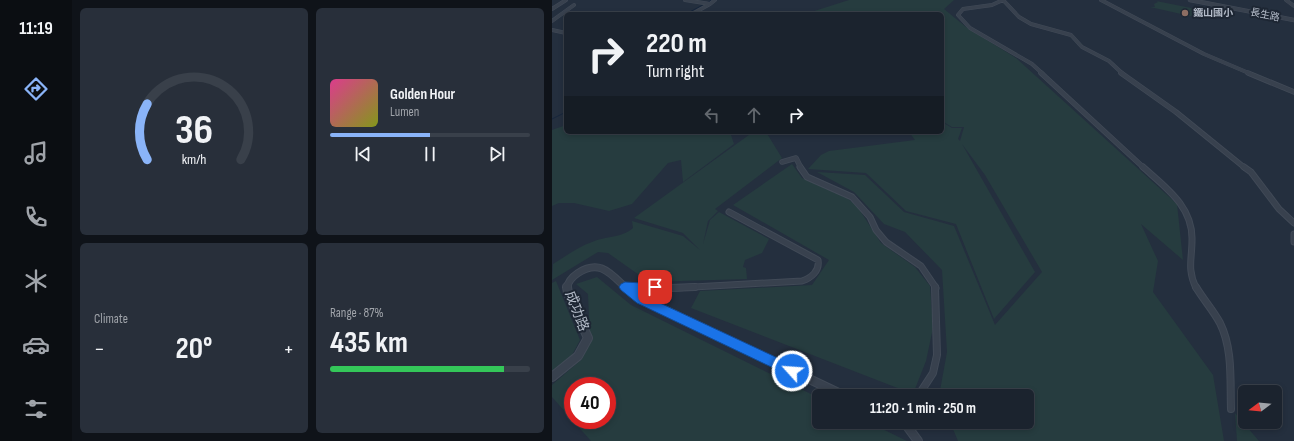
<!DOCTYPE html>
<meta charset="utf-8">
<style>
:root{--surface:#1b232e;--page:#282f3a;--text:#f1f3f6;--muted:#a0a4aa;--line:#39404a;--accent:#8ab4f8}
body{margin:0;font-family:"Sofia Sans Condensed","Noto Sans TC",sans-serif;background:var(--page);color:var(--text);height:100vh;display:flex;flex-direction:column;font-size:15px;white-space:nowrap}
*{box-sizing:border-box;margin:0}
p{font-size:13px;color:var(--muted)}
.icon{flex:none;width:22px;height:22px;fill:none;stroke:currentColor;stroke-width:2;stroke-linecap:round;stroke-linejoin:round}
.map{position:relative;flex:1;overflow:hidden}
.details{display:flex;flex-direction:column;gap:8px;padding:8px;background:#0f1319;width:480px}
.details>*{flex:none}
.hud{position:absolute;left:12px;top:12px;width:380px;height:122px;border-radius:6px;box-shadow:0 2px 6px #0003,0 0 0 1px var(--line);background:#1b232e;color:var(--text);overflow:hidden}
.needle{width:26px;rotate:254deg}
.fabs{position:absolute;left:686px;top:385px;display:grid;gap:8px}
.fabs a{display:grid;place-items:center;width:44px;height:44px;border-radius:6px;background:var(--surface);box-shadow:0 2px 6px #0003,0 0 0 1px var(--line);font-size:20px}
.speed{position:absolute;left:12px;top:377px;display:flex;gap:8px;font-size:20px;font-weight:700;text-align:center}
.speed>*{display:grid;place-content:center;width:52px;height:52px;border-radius:50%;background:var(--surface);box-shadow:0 2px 6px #0003,0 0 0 1px var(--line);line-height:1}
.speed .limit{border:6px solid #d22;background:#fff;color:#111}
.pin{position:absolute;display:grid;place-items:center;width:34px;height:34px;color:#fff;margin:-17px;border-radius:8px;box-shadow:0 2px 6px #0006}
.me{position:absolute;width:44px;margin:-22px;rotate:296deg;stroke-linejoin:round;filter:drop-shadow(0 0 3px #0008)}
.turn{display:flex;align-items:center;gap:14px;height:84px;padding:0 16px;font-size:18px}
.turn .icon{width:52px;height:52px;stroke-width:2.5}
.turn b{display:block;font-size:28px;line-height:34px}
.lanes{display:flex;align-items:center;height:38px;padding:0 16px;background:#0003;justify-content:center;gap:20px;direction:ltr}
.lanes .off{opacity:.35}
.big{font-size:30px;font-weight:700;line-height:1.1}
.details .widget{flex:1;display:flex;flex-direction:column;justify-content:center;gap:6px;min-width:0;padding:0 14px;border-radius:6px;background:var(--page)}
.details .dial{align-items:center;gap:0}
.dial svg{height:104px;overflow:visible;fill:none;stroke:var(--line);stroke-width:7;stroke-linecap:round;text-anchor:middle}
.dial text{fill:var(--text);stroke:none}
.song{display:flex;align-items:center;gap:12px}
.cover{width:48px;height:48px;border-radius:6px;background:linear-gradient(135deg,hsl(330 70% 55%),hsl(70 70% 35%))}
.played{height:4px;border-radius:2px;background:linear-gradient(90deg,var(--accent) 50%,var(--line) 50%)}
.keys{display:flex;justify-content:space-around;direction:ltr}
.heat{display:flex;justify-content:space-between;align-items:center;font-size:22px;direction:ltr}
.charge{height:6px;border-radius:3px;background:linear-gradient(90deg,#34c759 87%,var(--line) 0)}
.details .tiles{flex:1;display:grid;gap:8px;grid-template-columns:repeat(2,1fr)}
.trip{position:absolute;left:260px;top:389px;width:222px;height:40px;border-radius:6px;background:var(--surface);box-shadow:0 2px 6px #0003,0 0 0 1px var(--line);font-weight:700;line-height:40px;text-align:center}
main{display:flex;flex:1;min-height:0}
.tabs{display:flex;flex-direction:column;width:72px;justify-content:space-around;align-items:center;background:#0b0e12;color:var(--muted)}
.tabs .icon{width:28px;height:28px}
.tabs .selected{color:var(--accent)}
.tabs b{font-size:18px;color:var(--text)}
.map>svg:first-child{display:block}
</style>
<main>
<nav class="tabs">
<b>11:19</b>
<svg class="icon selected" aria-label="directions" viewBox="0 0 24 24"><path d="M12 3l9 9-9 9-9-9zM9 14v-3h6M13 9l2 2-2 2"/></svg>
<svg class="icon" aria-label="music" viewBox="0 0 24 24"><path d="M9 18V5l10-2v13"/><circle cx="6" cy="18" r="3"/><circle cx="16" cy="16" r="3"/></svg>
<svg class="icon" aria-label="phone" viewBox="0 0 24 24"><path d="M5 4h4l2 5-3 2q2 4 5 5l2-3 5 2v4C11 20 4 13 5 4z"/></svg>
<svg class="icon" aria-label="climate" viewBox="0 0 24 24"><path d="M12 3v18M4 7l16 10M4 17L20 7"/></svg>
<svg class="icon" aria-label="car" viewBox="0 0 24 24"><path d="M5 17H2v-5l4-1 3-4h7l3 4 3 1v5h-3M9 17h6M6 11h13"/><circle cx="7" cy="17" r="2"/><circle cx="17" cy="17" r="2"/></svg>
<svg class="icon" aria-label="filters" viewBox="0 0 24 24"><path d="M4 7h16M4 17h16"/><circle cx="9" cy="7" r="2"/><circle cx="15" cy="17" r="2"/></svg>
</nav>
<section class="details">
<div class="tiles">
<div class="widget dial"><svg viewBox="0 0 100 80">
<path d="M14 69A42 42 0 1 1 86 69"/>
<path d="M14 69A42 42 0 0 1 14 26" stroke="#8ab4f8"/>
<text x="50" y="56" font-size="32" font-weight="700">36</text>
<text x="50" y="72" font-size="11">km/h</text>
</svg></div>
<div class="widget">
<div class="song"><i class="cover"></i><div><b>Golden Hour</b><p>Lumen</p></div></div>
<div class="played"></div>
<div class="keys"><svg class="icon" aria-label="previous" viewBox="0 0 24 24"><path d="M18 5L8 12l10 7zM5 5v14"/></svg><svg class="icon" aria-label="pause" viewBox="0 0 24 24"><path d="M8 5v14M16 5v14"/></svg><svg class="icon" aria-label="next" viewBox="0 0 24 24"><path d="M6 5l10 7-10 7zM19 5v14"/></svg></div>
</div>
<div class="widget"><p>Climate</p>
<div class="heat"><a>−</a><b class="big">20°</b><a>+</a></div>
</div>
<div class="widget"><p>Range · 87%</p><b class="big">435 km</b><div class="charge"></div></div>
</div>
</section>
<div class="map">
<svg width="742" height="441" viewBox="0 0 742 441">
<rect width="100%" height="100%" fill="#242f3e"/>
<path fill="#263c3f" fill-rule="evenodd" d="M297,0H402L392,9L414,27L464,58L625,204L631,260L589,224L606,261L601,292L661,375L672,441H406L398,422H475V396H387L395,352L390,270L353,232L332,224L302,192L265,172L313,175L352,212L402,226L443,325L490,272L433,175L410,144L483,272L442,319L404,224L354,211L314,173L256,169L269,155L277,151L363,140L357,132H390V122L400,128H410L406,139L408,141L412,127H400L390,121V14H253Z
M604,1L649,10L647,11L648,14L644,16H638L598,7H603L602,4L606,2Z
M14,125V132H178L182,144L131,182L129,160L116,163L80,204L57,211L22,203H7L0,206V130Z
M201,132H214L230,158L163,209L166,211L156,221L151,244L158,220L167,212L217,239L210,253L193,260L191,267L194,268L195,279L97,282L56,253L46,252L0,280L1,264C14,256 26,247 40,242C54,236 70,238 81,228L80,221L131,236L148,250L131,233L82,218Z
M240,164L250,178L295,198L305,206L329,243L363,267L378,286L381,328L374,361L361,394L139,308L148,291L260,285L277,260L181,205Z
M45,277L79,305L267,398V422H316L355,441H39L0,397V385L30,359L38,340L36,294L24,284ZM21,386H55V420H21Z
M4,281L28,340L20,355L0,371V283Z
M683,413L707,441H685Z"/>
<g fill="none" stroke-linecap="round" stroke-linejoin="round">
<path stroke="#17263c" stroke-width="1" d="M134,14L160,0
M0,119L14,112"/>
<g stroke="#414a57" stroke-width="4">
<path id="minor-far3" d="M133,0L158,4L140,14
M451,0L440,5L411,9L406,15L418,28L480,64L491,74
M451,0L467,17L479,24L519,35L530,47L557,61L571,74
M549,0L652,54L699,74
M734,0L742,6
M158,4L163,0
M0,9L14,0
M0,21L22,5
M0,30L14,33"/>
</g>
<g stroke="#414a57" stroke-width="5.5">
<path id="minor-far2" d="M489,73L592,168
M569,73L624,112L693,168
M696,73L742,92
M230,162L244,158L249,168"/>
</g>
<g stroke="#414a57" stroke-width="7">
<path id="minor-far1" d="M248,167L255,177L300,197L318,217L324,230L334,242L369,266L384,288
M591,167C613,187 641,206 640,240C640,259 635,269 644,288
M692,167L699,172L727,209L742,223
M742,234V242
M74,287L104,288
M124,288L250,281C259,278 268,271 266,260L177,212"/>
</g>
<g stroke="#414a57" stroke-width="8">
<path id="minor" d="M74,287L118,288L143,287
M644,287C651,299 661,310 668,323C681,349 678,381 679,409
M366,396L381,373L385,355L383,287"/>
</g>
<g stroke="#414a57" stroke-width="4.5">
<path id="tertiary-far2" d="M638,0L742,20"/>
</g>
<g stroke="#414a57" stroke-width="8">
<path id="tertiary-far1" d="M15,288C16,281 20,277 26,273C48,259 58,273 74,288"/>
</g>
<g stroke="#414a57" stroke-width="10">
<path id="tertiary" d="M73,287L89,299L293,396
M0,377L26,356L36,338L16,293L15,287
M347,422L355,426L366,441"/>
</g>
<use href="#minor-far3" stroke="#38414e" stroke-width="3"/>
<use href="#minor-far2" stroke="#38414e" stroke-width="4"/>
<use href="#minor-far1" stroke="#38414e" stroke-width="5"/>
<use href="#minor" stroke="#38414e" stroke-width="6"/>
<use href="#tertiary-far2" stroke="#38414e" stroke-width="3.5"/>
<use href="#tertiary-far1" stroke="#38414e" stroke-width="6"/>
<use href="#tertiary" stroke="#38414e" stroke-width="8"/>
</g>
<path fill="#1a73e8" stroke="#114b97" d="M73,282L107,284L108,287L107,290L87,292L93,296L245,367L246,371L245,375L240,377L236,375L85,303L69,290L67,287L69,284Z"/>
<circle fill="#8d6e63" stroke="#1d2633" stroke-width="1.5" cx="633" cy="13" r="4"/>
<g text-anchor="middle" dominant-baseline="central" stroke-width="4" stroke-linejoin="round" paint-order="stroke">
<g font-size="10" font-weight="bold" fill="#b4bcc9" stroke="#1d2633" text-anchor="start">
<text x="641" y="13">鐵山國小</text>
</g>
<g font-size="10" fill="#b4bcc9" stroke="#1d2633">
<text transform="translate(713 15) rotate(11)">長生路</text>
</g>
<g font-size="14" fill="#b4bcc9" stroke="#1d2633">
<text transform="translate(25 311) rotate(69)">成功路</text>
</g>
</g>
</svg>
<div class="fabs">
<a><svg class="needle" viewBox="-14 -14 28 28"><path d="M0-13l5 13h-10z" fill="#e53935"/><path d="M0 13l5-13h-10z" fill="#a0a4aa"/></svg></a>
</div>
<div class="speed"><div class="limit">40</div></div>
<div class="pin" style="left:103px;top:287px;background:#d93025"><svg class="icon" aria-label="arrive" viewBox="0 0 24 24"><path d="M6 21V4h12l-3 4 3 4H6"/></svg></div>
<svg class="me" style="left:240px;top:371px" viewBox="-20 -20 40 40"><circle r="17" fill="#1a73e8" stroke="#fff" stroke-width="3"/><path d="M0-11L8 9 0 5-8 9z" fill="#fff"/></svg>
<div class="trip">11:20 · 1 min · 250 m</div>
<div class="hud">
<div class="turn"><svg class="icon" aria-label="right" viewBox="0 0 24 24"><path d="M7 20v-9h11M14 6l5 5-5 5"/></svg><div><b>220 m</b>Turn right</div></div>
<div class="lanes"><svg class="icon off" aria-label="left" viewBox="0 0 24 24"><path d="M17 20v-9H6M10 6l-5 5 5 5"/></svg><svg class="icon off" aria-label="ahead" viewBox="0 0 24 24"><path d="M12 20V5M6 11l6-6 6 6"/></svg><svg class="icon" aria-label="right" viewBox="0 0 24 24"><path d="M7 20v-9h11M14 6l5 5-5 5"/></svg></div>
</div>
</div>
</main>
